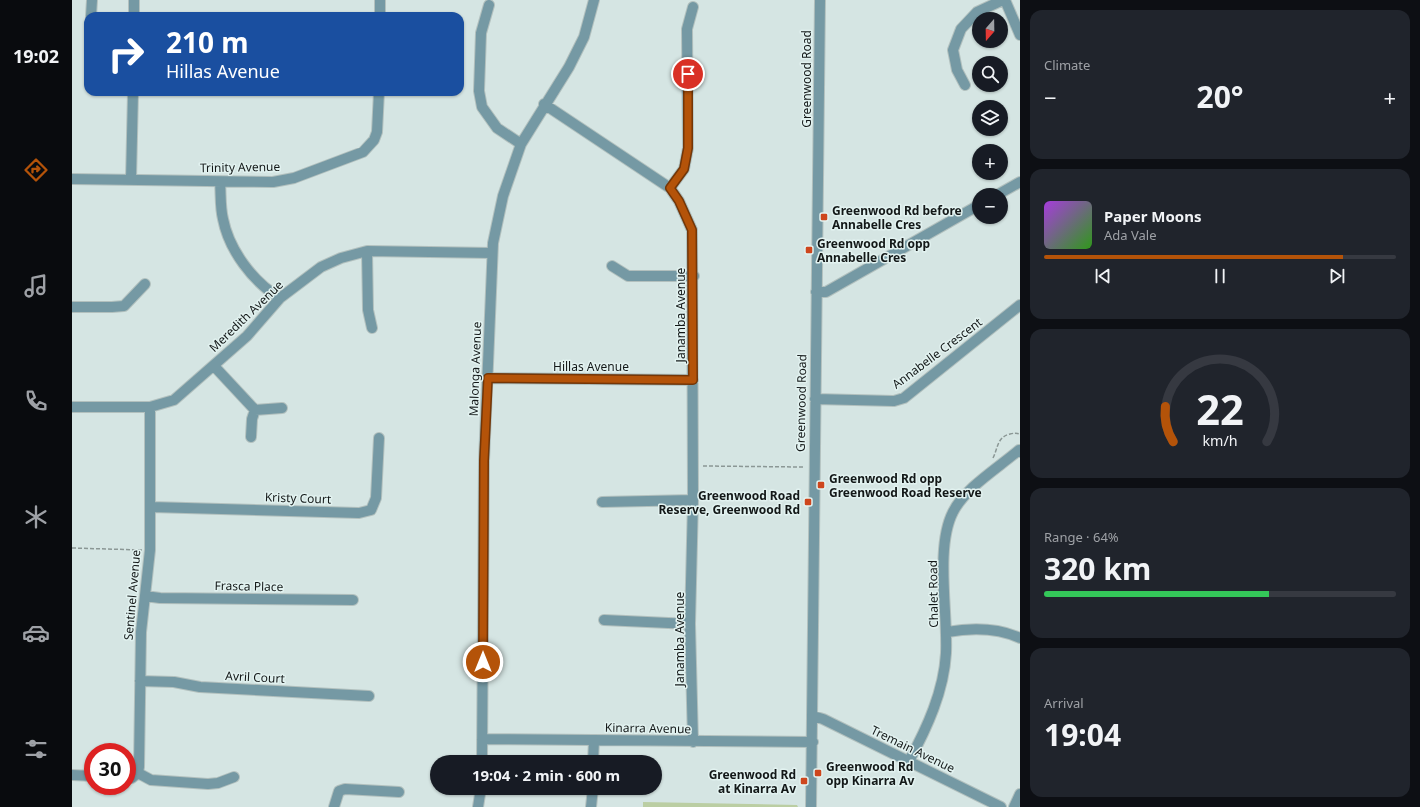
<!DOCTYPE html>
<meta charset="utf-8">
<style>
:root{--surface:#171b24;--page:#20242c;--text:#f1f3f6;--muted:#9ea1a6;--line:#363941;--accent:#b45309}
body{margin:0;font-family:"Noto Sans",sans-serif;background:var(--page);color:var(--text);height:100vh;display:flex;flex-direction:column;font-size:15px;white-space:nowrap}
*{box-sizing:border-box;margin:0}
p{font-size:13px;color:var(--muted)}
.icon{flex:none;width:22px;height:22px;fill:none;stroke:currentColor;stroke-width:2;stroke-linecap:round;stroke-linejoin:round}
.map{position:relative;flex:1;overflow:hidden}
.side{display:flex;flex-direction:column;gap:10px;padding:10px;background:#0d0f14;width:400px}
.side>*{flex:none}
.top-card{position:absolute;left:12px;top:12px;width:380px;height:84px;border-radius:12px;box-shadow:0 1px 3px #0004;background:#1a4fa0;color:#fff;overflow:hidden}
.needle{width:26px;rotate:200deg}
.fabs{position:absolute;left:900px;top:12px;display:grid;gap:8px}
.fabs a{display:grid;place-items:center;width:36px;height:36px;border-radius:50%;background:var(--surface);box-shadow:0 1px 3px #0004;font-size:20px}
.speed{position:absolute;left:12px;top:743px;display:flex;gap:8px;font-size:20px;font-weight:700;text-align:center}
.speed>*{display:grid;place-content:center;width:52px;height:52px;border-radius:50%;background:var(--surface);box-shadow:0 1px 3px #0004;line-height:1}
.speed .limit{border:6px solid #d22;background:#fff;color:#111}
.pin{position:absolute;display:grid;place-items:center;width:34px;height:34px;color:#fff;margin:-17px;border:2px solid #fff;border-radius:50%;box-shadow:0 1px 4px #0007}
.me{position:absolute;width:44px;margin:-22px;rotate:0deg;stroke-linejoin:round;filter:drop-shadow(0 0 3px #0008)}
.turn{display:flex;align-items:center;gap:14px;height:84px;padding:0 16px;font-size:18px}
.turn .icon{width:52px;height:52px;stroke-width:2.5}
.turn b{display:block;font-size:28px;line-height:34px}
.big{font-size:30px;font-weight:700;line-height:1.1}
.side .tile{flex:1;display:flex;flex-direction:column;justify-content:center;gap:6px;min-width:0;padding:0 14px;border-radius:12px;background:var(--page)}
.side .dial{align-items:center;gap:0}
.dial svg{height:104px;overflow:visible;fill:none;stroke:var(--line);stroke-width:7;stroke-linecap:round;text-anchor:middle}
.dial text{fill:var(--text);stroke:none}
.song{display:flex;align-items:center;gap:12px}
.cover{width:48px;height:48px;border-radius:6px;background:linear-gradient(135deg,hsl(280 70% 55%),hsl(110 70% 35%))}
.played{height:4px;border-radius:2px;background:linear-gradient(90deg,var(--accent) 85%,var(--line) 85%)}
.keys{display:flex;justify-content:space-around;direction:ltr}
.heat{display:flex;justify-content:space-between;align-items:center;font-size:22px;direction:ltr}
.charge{height:6px;border-radius:3px;background:linear-gradient(90deg,#34c759 64%,var(--line) 0)}
.trip{position:absolute;left:358px;top:755px;width:232px;height:40px;border-radius:20px;background:var(--surface);box-shadow:0 1px 3px #0004;font-weight:700;line-height:40px;text-align:center}
main{display:flex;flex:1;min-height:0}
.dock{display:flex;flex-direction:column;width:72px;justify-content:space-around;align-items:center;background:#090b0e;color:var(--muted)}
.dock .icon{width:28px;height:28px}
.dock .selected{color:var(--accent)}
.dock b{font-size:18px;color:var(--text)}
.map>svg:first-child{display:block}
</style>
<main>
<nav class="dock">
<b>19:02</b>
<svg class="icon selected" aria-label="directions" viewBox="0 0 24 24"><path d="M12 3l9 9-9 9-9-9zM9 14v-3h6M13 9l2 2-2 2"/></svg>
<svg class="icon" aria-label="music" viewBox="0 0 24 24"><path d="M9 18V5l10-2v13"/><circle cx="6" cy="18" r="3"/><circle cx="16" cy="16" r="3"/></svg>
<svg class="icon" aria-label="phone" viewBox="0 0 24 24"><path d="M5 4h4l2 5-3 2q2 4 5 5l2-3 5 2v4C11 20 4 13 5 4z"/></svg>
<svg class="icon" aria-label="climate" viewBox="0 0 24 24"><path d="M12 3v18M4 7l16 10M4 17L20 7"/></svg>
<svg class="icon" aria-label="car" viewBox="0 0 24 24"><path d="M5 17H2v-5l4-1 3-4h7l3 4 3 1v5h-3M9 17h6M6 11h13"/><circle cx="7" cy="17" r="2"/><circle cx="17" cy="17" r="2"/></svg>
<svg class="icon" aria-label="filters" viewBox="0 0 24 24"><path d="M4 7h16M4 17h16"/><circle cx="9" cy="7" r="2"/><circle cx="15" cy="17" r="2"/></svg>
</nav>
<div class="map">
<svg width="948" height="807" viewBox="0 0 948 807">
<rect width="100%" height="100%" fill="#d5e5e3"/>
<path fill="#bbcea3" d="M571,802L725,805L726,807H571Z"/>
<g fill="none" stroke-linecap="round" stroke-linejoin="round">
<g stroke="#b2c0be" stroke-width="12">
<path id="minor" d="M933,0L948,35
M417,5L409,33L407,91L410,107L425,128L449,144
M19,16L20,0
M62,16V0
M308,16V0
M893,85L885,70L881,50L889,29L905,12L931,0
M472,104L598,188L607,201L620,230L621,500L618,624L621,742
M0,179L201,182L222,178L291,152L302,140L305,132L307,92
M59,180L61,92
M148,182C149,194 148,207 151,219C157,250 181,282 208,298
M598,188L612,169L616,148L615,29L621,7
M925,195L948,182
M295,251L296,310L300,328
M540,266L556,276H622
M744,292H754L907,205
M0,307H40L52,306L73,284
M142,366L183,410L210,408
M416,378L621,380
M743,399L822,401L832,398L948,305
M0,407H78L102,400L175,336L208,298L249,267L269,258L295,251L420,253
M179,437L180,419L183,410
M530,502L621,500
M79,507L287,513L299,510L304,498L307,438
M73,596L88,598L281,600
M532,620L618,624
M875,632C898,628 926,628 948,638
M68,681L102,682L128,687L297,696
M741,716L751,719L929,807
M410,739L741,742
M837,761C855,728 872,691 874,653C876,613 863,547 881,512C893,488 926,468 947,450L948,452
M410,762L412,461L421,243L431,196L449,144L497,67L512,37L522,0
M521,762L522,740
M66,773L79,780L136,784L146,783L162,777
M0,775L21,776
M55,778H60L66,773L67,767L69,632L78,550V407
M262,807L267,791L273,789L327,792
M406,807L409,788
M519,807L521,788
M739,807L748,0
M942,807L948,794"/>
</g>
<path stroke="#8b9795" stroke-width="1.5" stroke-dasharray="4 2" stroke-linecap="butt" d="M921,458C926,448 925,437 938,434C942,433 944,433 948,434
M631,466L731,467
M0,548L70,550"/>
<use href="#minor" stroke="#7599a4" stroke-width="10"/>
</g>
<g fill="none" stroke-linecap="round" stroke-linejoin="round">
<g stroke="#753606" stroke-width="10">
<path id="route" d="M411,662L412,461L416,378L621,380L620,230L607,201L598,188L612,169L616,148V74"/>
</g>
<use href="#route" stroke="#b45309" stroke-width="7"/>
</g>
<g fill="#ce461d" stroke="#e2f2f0" stroke-width="1.5">
<rect x="748" y="213" width="8" height="8" rx="2"/>
<rect x="733" y="246" width="8" height="8" rx="2"/>
<rect x="745" y="481" width="8" height="8" rx="2"/>
<rect x="732" y="498" width="8" height="8" rx="2"/>
<rect x="742" y="769" width="8" height="8" rx="2"/>
<rect x="728" y="777" width="8" height="8" rx="2"/>
</g>
<g text-anchor="middle" dominant-baseline="central" stroke-width="3" stroke-linejoin="round" paint-order="stroke">
<g font-size="12" fill="#131818" stroke="#e2f2f0">
<text transform="translate(734 79) rotate(-90)">Greenwood Road</text>
<text transform="translate(168 167) rotate(-1)">Trinity Avenue</text>
<text transform="translate(608 315) rotate(-90)">Janamba Avenue</text>
<text transform="translate(174 316) rotate(-44)">Meredith Avenue</text>
<text transform="translate(865 353) rotate(-37)">Annabelle Crescent</text>
<text x="519" y="366">Hillas Avenue</text>
<text transform="translate(403 369) rotate(-88)">Malonga Avenue</text>
<text transform="translate(729 403) rotate(-89)">Greenwood Road</text>
<text transform="translate(226 498) rotate(2)">Kristy Court</text>
<text transform="translate(177 586) rotate(1)">Frasca Place</text>
<text transform="translate(861 594) rotate(-91)">Chalet Road</text>
<text transform="translate(60 595) rotate(-85)">Sentinel Avenue</text>
<text transform="translate(607 639) rotate(-90)">Janamba Avenue</text>
<text transform="translate(183 677) rotate(3)">Avril Court</text>
<text transform="translate(576 728) rotate(1)">Kinarra Avenue</text>
<text transform="translate(841 749) rotate(26)">Tremain Avenue</text>
</g>
<g font-size="12" font-weight="bold" fill="#131818" stroke="#e2f2f0" text-anchor="start">
<text x="760" y="210">Greenwood Rd before<tspan x="760" dy="14">Annabelle Cres</tspan></text>
<text x="745" y="243">Greenwood Rd opp<tspan x="745" dy="14">Annabelle Cres</tspan></text>
<text x="757" y="478">Greenwood Rd opp<tspan x="757" dy="14">Greenwood Road Reserve</tspan></text>
<text x="728" y="495" text-anchor="end">Greenwood Road<tspan x="728" dy="14">Reserve, Greenwood Rd</tspan></text>
<text x="754" y="766">Greenwood Rd<tspan x="754" dy="14">opp Kinarra Av</tspan></text>
<text x="724" y="774" text-anchor="end">Greenwood Rd<tspan x="724" dy="14">at Kinarra Av</tspan></text>
</g>
</g>
</svg>
<div class="fabs">
<a><svg class="needle" viewBox="-14 -14 28 28"><path d="M0-13l5 13h-10z" fill="#e53935"/><path d="M0 13l5-13h-10z" fill="#9ea1a6"/></svg></a>
<a><svg class="icon" aria-label="search" viewBox="0 0 24 24"><circle cx="10" cy="10" r="6"/><path d="M15 15l6 6"/></svg></a>
<a><svg class="icon" aria-label="layers" viewBox="0 0 24 24"><path d="M12 4l9 5-9 5-9-5zM3 14l9 5 9-5"/></svg></a>
<a>+</a>
<a>−</a>
</div>
<div class="speed"><div class="limit">30</div></div>
<div class="pin" style="left:616px;top:74px;background:#d93025"><svg class="icon" aria-label="arrive" viewBox="0 0 24 24"><path d="M6 21V4h12l-3 4 3 4H6"/></svg></div>
<svg class="me" style="left:411px;top:662px" viewBox="-20 -20 40 40"><circle r="17" fill="#b45309" stroke="#fff" stroke-width="3"/><path d="M0-11L8 9 0 5-8 9z" fill="#fff"/></svg>
<div class="trip">19:04 · 2 min · 600 m</div>
<div class="top-card">
<div class="turn"><svg class="icon" aria-label="right" viewBox="0 0 24 24"><path d="M7 20v-9h11M14 6l5 5-5 5"/></svg><div><b>210 m</b>Hillas Avenue</div></div>
</div>
</div>
<section class="side">
<div class="tile"><p>Climate</p>
<div class="heat"><a>−</a><b class="big">20°</b><a>+</a></div>
</div>
<div class="tile">
<div class="song"><i class="cover"></i><div><b>Paper Moons</b><p>Ada Vale</p></div></div>
<div class="played"></div>
<div class="keys"><svg class="icon" aria-label="previous" viewBox="0 0 24 24"><path d="M18 5L8 12l10 7zM5 5v14"/></svg><svg class="icon" aria-label="pause" viewBox="0 0 24 24"><path d="M8 5v14M16 5v14"/></svg><svg class="icon" aria-label="next" viewBox="0 0 24 24"><path d="M6 5l10 7-10 7zM19 5v14"/></svg></div>
</div>
<div class="tile dial"><svg viewBox="0 0 100 80">
<path d="M14 69A42 42 0 1 1 86 69"/>
<path d="M14 69A42 42 0 0 1 8 42" stroke="#b45309"/>
<text x="50" y="56" font-size="32" font-weight="700">22</text>
<text x="50" y="72" font-size="11">km/h</text>
</svg></div>
<div class="tile"><p>Range · 64%</p><b class="big">320 km</b><div class="charge"></div></div>
<div class="tile"><p>Arrival</p><b class="big">19:04</b></div>
</section>
</main>
